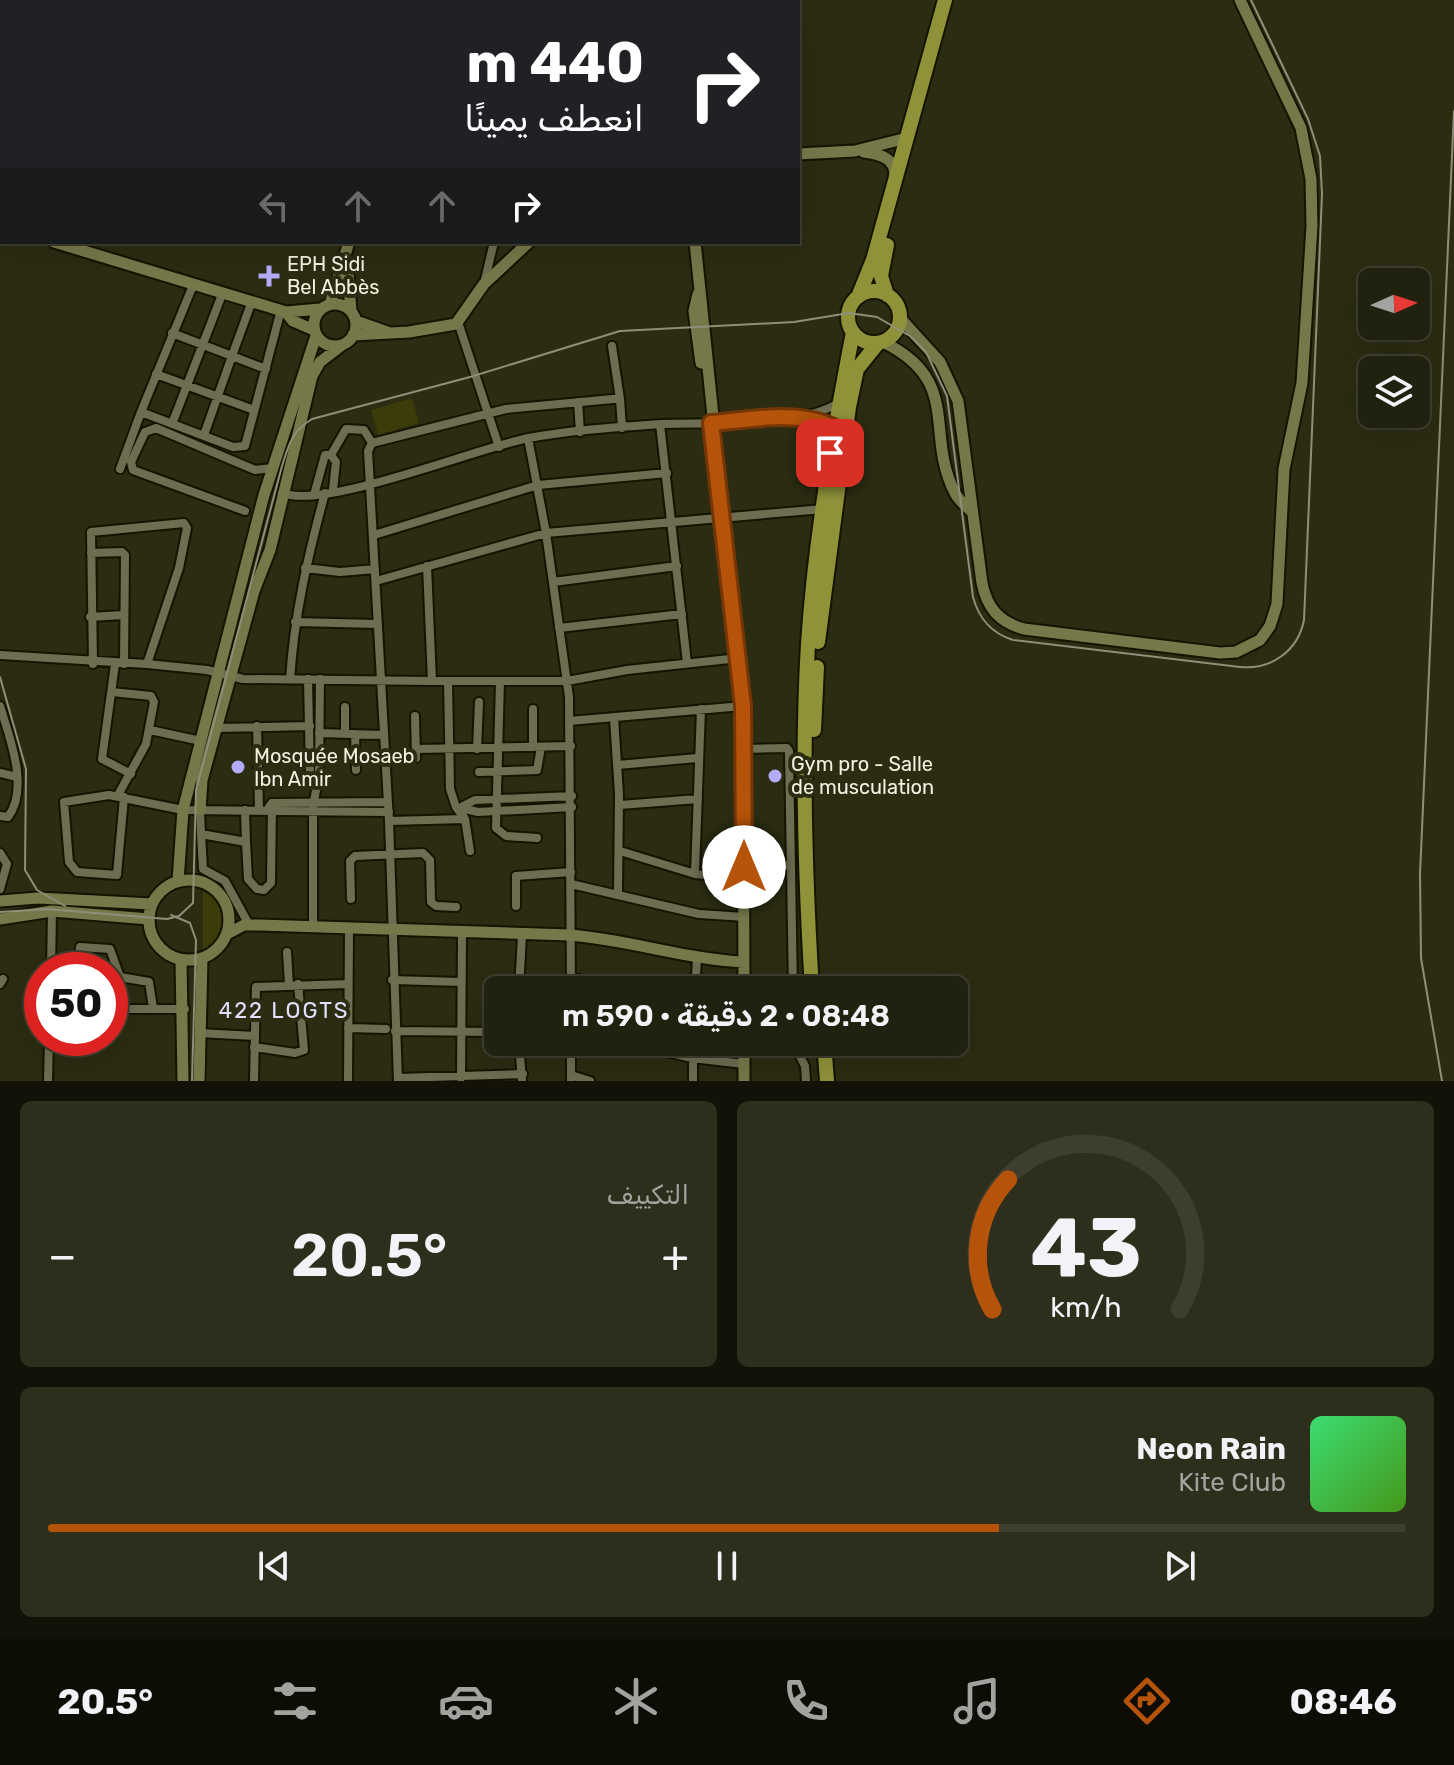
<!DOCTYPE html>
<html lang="ar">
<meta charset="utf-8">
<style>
:root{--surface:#20210e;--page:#2d2e1c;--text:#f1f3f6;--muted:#a2a39e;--line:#3d3e2e;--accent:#b45309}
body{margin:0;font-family:Rubik,Cairo,sans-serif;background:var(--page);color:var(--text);direction:rtl;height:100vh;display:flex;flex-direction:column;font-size:30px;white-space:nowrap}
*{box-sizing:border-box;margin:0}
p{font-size:26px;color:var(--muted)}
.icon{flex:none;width:44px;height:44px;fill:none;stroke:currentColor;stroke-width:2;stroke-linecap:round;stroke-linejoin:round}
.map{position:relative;height:1081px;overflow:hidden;direction:ltr}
.drawer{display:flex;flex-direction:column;gap:20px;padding:20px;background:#121208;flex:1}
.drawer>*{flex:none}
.hud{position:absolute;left:0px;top:0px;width:800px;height:244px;box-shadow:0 8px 32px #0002,0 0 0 2px var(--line);direction:rtl;background:#202124;color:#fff;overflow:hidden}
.needle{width:52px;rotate:87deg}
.controls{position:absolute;left:1358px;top:268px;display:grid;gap:16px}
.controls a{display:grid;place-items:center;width:72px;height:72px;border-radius:12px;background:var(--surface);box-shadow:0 8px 32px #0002,0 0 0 2px var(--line);font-size:40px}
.speed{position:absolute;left:24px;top:952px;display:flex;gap:16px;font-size:40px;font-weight:700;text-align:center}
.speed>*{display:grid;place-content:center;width:104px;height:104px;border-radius:50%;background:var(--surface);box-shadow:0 8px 32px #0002,0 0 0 2px var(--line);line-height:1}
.speed .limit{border:12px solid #d22;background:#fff;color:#111}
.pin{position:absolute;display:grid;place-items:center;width:68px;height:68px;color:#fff;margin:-34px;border-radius:16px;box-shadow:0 4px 12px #0006}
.me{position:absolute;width:88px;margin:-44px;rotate:0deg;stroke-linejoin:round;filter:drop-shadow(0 0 6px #0008)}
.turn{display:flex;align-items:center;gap:28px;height:168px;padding:0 24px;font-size:36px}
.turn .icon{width:104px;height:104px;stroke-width:2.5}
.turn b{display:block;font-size:56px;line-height:68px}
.lanes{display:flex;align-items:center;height:76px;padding:0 24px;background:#0003;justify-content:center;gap:40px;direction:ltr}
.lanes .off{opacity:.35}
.big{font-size:60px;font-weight:600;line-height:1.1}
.drawer .widget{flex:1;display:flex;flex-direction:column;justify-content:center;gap:12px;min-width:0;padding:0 28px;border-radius:12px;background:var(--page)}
.drawer .dial{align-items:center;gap:0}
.dial svg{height:208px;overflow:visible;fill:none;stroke:var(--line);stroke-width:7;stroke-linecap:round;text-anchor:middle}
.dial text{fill:var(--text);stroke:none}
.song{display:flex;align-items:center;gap:24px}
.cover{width:96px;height:96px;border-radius:12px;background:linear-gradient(135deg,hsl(140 70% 55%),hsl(100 70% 35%))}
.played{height:8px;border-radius:4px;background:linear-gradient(90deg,var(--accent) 70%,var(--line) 70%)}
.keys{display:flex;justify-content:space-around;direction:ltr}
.heat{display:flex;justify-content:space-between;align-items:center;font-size:44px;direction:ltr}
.drawer .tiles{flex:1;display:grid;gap:20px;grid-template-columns:1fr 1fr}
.widget:last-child{grid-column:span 2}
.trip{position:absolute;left:484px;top:976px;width:484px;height:80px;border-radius:12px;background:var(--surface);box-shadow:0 8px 32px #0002,0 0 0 2px var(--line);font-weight:600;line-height:80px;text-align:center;direction:rtl}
.menu{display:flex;height:128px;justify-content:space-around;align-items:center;background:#0d0d06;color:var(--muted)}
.menu .icon{width:56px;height:56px}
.menu .active{color:var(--accent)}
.menu b{font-size:36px;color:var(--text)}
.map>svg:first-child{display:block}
</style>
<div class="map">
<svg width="1454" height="1081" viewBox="0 0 1454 1081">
<rect width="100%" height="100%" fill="#2b2c12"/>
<path fill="#3b3c07" d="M412,398L419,423L378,435L371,410Z
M203,891C229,903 228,938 203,951Z"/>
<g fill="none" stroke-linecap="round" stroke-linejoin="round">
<g stroke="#141400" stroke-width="12">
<path id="street" d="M582,0L591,2
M436,2V0
M194,283L141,412L233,447L245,446L281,310
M484,284L494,242
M252,301L232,356L266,369
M458,322L499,447
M172,333L232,356L204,435
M612,346L620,399
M156,374L254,410
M578,402L580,432
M802,419L835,428
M172,424L223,292
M660,424L687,663
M528,438L546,533L569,697L571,990
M372,443L506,409L613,399H620L622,428
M331,455L346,429L364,430L372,443L368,451L389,821L398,1081
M120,469L141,412
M282,493C325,510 476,448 529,438C571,430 618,427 661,424C711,422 798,429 840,402
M314,495L325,455H331L336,462L333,490
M245,511L133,470L131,462L145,432L156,428L255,470L272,468
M374,535L538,485L667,473
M91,553L122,552L125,555L124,664
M427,566L432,681
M305,568L340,572L375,569
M376,581L546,533L823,509
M553,582L677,566
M90,617L123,615
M295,622L377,624
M559,628L682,614
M0,655L147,664L207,670L243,679L432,681H567L627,670L739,658
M93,664L91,532L184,523L187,528L179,568L147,664
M115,664L102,759L131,774
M308,679L310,775L314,787
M290,680C294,616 308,555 325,493
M448,681L450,789L456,807L478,812L572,807
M500,681L496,828L506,836L537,838
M112,692L151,696L154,702L146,744L118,795
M0,706C9,736 30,788 8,817L0,816
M415,716L416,758
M614,718L619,794L618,893
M569,721L743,706
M257,726L259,810
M216,728L310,726
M150,730L201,741
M319,733L383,735
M345,734V707
M355,734L356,770
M533,747V709
M416,749L571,746
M477,749L479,702
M744,749L787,748L789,751L793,990
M618,765L697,758
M479,772L537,770L541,747
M0,773L17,777
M124,797L117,875L77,872L69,862L64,802L109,795L183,810L389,812
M620,805L698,799
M463,806L475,800L572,796
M269,807L272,803L388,802
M456,807L465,819L470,851
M200,810L201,834L246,842L248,879L257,889L264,890L271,883L272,803
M245,810L246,842
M389,821L465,819
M201,834L203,869L225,881L247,921
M620,851L695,874L744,878
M0,853L7,864L0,889
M744,867L789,865
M695,874L701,709
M571,884L699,914L745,917
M351,899L350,861L355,856L423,853L430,860L431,902L436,906L456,907
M516,906V876L571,872
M313,928V806L319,775L320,679
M287,952L289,985
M51,970L52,911
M78,970L80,947L110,949L120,977L149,982L153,1008
M571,977L622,990
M392,980L461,982
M0,984L3,979
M519,990L522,935
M695,990L697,959
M110,1009H185
M348,1028L386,1029
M395,1031L498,1032
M199,1033L255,1036
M519,1042L522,1081
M624,1042L692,1058L744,1064
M793,1042L805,1066L806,1081
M254,1047L295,1053L304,1050L298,984
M571,1075L590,1081
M398,1078L523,1074
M461,1078L462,934
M48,1081L49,1038
M254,1081L256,987L348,984
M348,1081L349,929
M571,1081V1042
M693,1081V1042"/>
</g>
<g stroke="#141400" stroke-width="15">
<path id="secondary" d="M272,0L281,2
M652,0L653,2
M864,152C880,154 896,158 895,177
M798,154L855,151L907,138
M0,229H2
M54,242L286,312L320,309
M695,242L743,706L744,990
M347,262L351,311
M698,294L694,311L701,363
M314 325a21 21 0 1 1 42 0a21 21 0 1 1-42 0Z
M330,304L349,242
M286,312L293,321L314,330
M900,318L940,362L958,401L982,583C987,608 999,622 1024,629L1220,653L1236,652L1260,640L1270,626L1277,604L1284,469L1302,383L1312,226L1311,179L1301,128L1240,0
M356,321L387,332
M353,335L409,332L456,324L484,284L529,242
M883,342C963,381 924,433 955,493C959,501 965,505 971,511
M200,810L202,780L254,591L270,550L312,376L320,362L342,345
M149 920a40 40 0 1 1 80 0a40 40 0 1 1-80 0Z
M178,881L183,810L264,495L316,336
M0,901L38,898L152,904
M0,919L52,911L149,919
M227,934L244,925H259L570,935C630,940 685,959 744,962
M181,960L183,1081
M199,1081L202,959
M744,1081V1042"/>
</g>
<g stroke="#141400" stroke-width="18">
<path id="highway" d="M848 317a26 26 0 1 1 52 0a26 26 0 1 1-52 0Z
M887,295L881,276L887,245
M858,297L873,260L945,0
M818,642L849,407L857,369L878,343
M814,730L817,667
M812,990C805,875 801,759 808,644C815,539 833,435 853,332
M824,1042L827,1081"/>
</g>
<use href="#street" stroke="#6c6d51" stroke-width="8"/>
<use href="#secondary" stroke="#77784a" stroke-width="11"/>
<use href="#highway" stroke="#90923a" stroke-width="14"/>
<path stroke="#8e8f7a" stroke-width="2" d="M0,677L26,769L25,870L37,890L65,906
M0,912L47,909L167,919L179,916L193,903L196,790L282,466C289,444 292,431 312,419L470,377L620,331L794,322L849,313L877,317L910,336L926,352L947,396L973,597C979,619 991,633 1013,640L1240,667C1271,670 1298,651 1304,620L1322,194L1320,156L1308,119L1251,0
M171,915L190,923L196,940L192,1081"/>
<path stroke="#8e8f7a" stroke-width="2" d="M1442,1081L1421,958L1420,874L1454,111"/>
</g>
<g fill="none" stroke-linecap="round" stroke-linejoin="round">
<g stroke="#753606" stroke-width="20">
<path id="route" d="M744,867L743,706L711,423C749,420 800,409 835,428L830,453"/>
</g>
<use href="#route" stroke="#b45309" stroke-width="14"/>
</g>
<g fill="#b4acf9" stroke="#2b2c12" stroke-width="3">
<path d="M265 264h8v8h8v8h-8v8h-8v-8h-8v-8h8z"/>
<circle cx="238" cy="767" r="8"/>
<circle cx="775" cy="776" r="8"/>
</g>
<g text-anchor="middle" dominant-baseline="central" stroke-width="8" stroke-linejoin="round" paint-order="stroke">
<g font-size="20" fill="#f1f2e2" stroke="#2b2c12" text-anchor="start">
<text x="287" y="264">EPH Sidi<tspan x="287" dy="23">Bel Abbès</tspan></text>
<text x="254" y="756">Mosquée Mosaeb<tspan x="254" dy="23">Ibn Amir</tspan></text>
<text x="791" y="764">Gym pro - Salle<tspan x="791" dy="23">de musculation</tspan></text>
</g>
<g font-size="22" letter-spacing="2" fill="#e1dffc" stroke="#2b2c12">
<text x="284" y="1010">422 LOGTS</text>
</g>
</g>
</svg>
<div class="controls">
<a><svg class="needle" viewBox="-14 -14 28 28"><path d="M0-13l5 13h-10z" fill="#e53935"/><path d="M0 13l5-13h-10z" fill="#a2a39e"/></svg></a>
<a><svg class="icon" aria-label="layers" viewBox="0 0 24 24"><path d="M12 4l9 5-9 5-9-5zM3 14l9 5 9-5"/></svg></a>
</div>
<div class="speed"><div class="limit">50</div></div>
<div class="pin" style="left:830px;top:453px;background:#d93025"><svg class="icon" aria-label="arrive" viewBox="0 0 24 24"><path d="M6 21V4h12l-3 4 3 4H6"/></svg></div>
<svg class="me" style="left:744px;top:867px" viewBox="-20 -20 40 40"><circle r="19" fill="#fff"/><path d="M0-13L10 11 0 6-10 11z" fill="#b45309"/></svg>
<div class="trip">08:48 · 2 دقيقة · 590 m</div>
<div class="hud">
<div class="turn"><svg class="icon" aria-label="right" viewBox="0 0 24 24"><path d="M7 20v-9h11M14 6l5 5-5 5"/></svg><div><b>440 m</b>انعطف يمينًا</div></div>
<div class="lanes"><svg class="icon off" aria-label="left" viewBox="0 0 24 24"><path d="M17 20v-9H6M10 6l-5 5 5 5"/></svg><svg class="icon off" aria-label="ahead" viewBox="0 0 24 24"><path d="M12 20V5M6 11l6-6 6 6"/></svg><svg class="icon off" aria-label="ahead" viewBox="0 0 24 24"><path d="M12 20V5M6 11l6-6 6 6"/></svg><svg class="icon" aria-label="right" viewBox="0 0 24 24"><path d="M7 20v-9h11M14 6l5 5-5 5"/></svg></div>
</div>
</div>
<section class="drawer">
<div class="tiles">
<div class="widget dial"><svg viewBox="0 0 100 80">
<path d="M14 69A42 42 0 1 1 86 69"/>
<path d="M14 69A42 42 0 0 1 20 19" stroke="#b45309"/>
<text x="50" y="56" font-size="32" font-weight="700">43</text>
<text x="50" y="72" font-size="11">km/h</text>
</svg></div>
<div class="widget"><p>التكييف</p>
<div class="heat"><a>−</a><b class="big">20.5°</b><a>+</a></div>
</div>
<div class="widget">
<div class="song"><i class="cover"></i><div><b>Neon Rain</b><p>Kite Club</p></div></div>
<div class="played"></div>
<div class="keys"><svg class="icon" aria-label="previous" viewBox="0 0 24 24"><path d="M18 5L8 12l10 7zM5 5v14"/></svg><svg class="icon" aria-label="pause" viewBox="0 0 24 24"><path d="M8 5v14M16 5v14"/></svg><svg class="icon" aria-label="next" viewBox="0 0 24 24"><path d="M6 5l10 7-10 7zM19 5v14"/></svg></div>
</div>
</div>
</section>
<nav class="menu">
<b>08:46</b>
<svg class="icon active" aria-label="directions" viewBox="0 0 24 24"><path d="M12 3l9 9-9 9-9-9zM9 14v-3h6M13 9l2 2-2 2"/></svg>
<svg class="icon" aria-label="music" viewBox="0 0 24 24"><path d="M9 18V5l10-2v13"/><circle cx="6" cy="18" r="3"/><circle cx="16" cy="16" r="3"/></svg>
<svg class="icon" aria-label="phone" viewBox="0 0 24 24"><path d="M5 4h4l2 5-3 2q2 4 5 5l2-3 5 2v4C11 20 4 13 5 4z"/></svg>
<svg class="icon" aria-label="climate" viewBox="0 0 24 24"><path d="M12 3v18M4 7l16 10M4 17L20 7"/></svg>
<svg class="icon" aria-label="car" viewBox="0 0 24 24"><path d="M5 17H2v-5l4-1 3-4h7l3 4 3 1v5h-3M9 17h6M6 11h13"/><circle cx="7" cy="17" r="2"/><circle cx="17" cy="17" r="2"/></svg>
<svg class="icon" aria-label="filters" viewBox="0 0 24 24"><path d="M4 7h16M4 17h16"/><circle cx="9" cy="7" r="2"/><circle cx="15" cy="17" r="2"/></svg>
<b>20.5°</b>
</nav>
